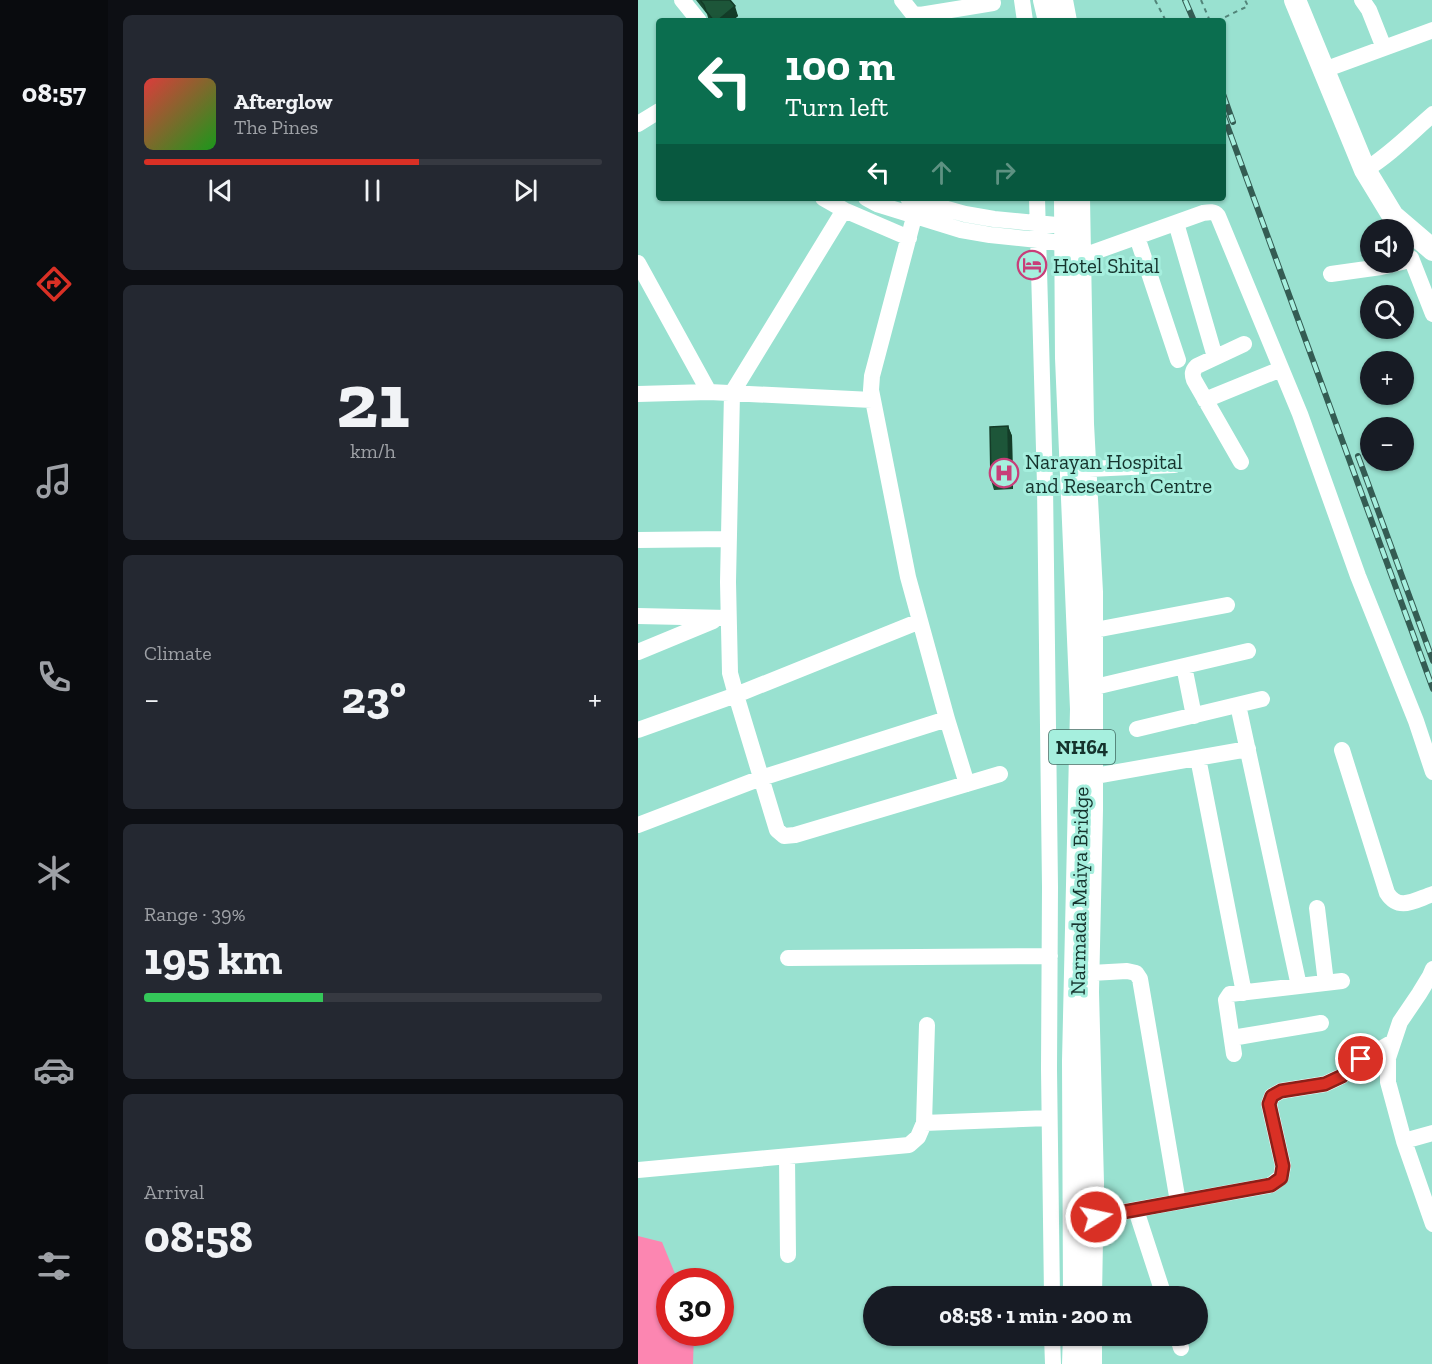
<!DOCTYPE html>
<meta charset="utf-8">
<style>
:root{--surface:#171b24;--page:#242831;--text:#f1f3f6;--muted:#9ea1a6;--line:#363941;--accent:#d93025}
body{margin:0;font-family:"Zilla Slab",serif;background:var(--page);color:var(--text);height:100vh;display:flex;flex-direction:column;font-size:22px;white-space:nowrap}
*{box-sizing:border-box;margin:0}
p{font-size:20px;color:var(--muted)}
.icon{flex:none;width:33px;height:33px;fill:none;stroke:currentColor;stroke-width:2;stroke-linecap:round;stroke-linejoin:round}
.map{position:relative;flex:1;overflow:hidden}
.panel{display:flex;flex-direction:column;gap:15px;padding:15px;background:#0d0f14;width:530px}
.panel>*{flex:none}
.guide{position:absolute;left:18px;top:18px;width:570px;height:183px;border-radius:6px;box-shadow:0 2px 4px #0004;background:#0b6e4f;color:#fff;overflow:hidden}
.tools{position:absolute;left:722px;top:219px;display:grid;gap:12px}
.tools a{display:grid;place-items:center;width:54px;height:54px;border-radius:50%;background:var(--surface);box-shadow:0 2px 4px #0004;font-size:30px}
.speed{position:absolute;left:18px;top:1268px;display:flex;gap:12px;font-size:30px;font-weight:700;text-align:center}
.speed>*{display:grid;place-content:center;width:78px;height:78px;border-radius:50%;background:var(--surface);box-shadow:0 2px 4px #0004;line-height:1}
.speed .limit{border:9px solid #d22;background:#fff;color:#111}
.pin{position:absolute;display:grid;place-items:center;width:51px;height:51px;color:#fff;margin:-26px;border:3px solid #fff;border-radius:50%;box-shadow:0 2px 6px #0007}
.me{position:absolute;width:66px;margin:-33px;rotate:80deg;stroke-linejoin:round;filter:drop-shadow(0 0 4px #0008)}
.turn{display:flex;align-items:center;gap:21px;height:126px;padding:0 30px;font-size:27px}
.turn .icon{width:78px;height:78px;stroke-width:2.5}
.turn b{display:block;font-size:42px;line-height:51px}
.lanes{display:flex;align-items:center;height:57px;padding:0 30px;background:#0003;justify-content:center;gap:30px;direction:ltr}
.lanes .off{opacity:.35}
.big{font-size:45px;font-weight:700;line-height:1.1}
.panel .card{flex:1;display:flex;flex-direction:column;justify-content:center;gap:9px;min-width:0;padding:0 21px;border-radius:9px;background:var(--page)}
.panel .dial{align-items:center;gap:0}
.dial b{font-size:78px;line-height:1}
.song{display:flex;align-items:center;gap:18px}
.cover{width:72px;height:72px;border-radius:9px;background:linear-gradient(135deg,hsl(0 70% 55%),hsl(120 70% 35%))}
.played{height:6px;border-radius:3px;background:linear-gradient(90deg,var(--accent) 60%,var(--line) 60%)}
.keys{display:flex;justify-content:space-around;direction:ltr}
.heat{display:flex;justify-content:space-between;align-items:center;font-size:33px;direction:ltr}
.charge{height:9px;border-radius:4px;background:linear-gradient(90deg,#34c759 39%,var(--line) 0)}
.trip{position:absolute;left:225px;top:1286px;width:345px;height:60px;border-radius:30px;background:var(--surface);box-shadow:0 2px 4px #0004;font-weight:700;line-height:60px;text-align:center}
main{display:flex;flex:1;min-height:0}
.dock{display:flex;flex-direction:column;width:108px;justify-content:space-around;align-items:center;background:#090b0e;color:var(--muted)}
.dock .icon{width:42px;height:42px}
.dock .current{color:var(--accent)}
.dock b{font-size:27px;color:var(--text)}
.map>svg:first-child{display:block}
</style>
<main>
<nav class="dock">
<b>08:57</b>
<svg class="icon current" aria-label="directions" viewBox="0 0 24 24"><path d="M12 3l9 9-9 9-9-9zM9 14v-3h6M13 9l2 2-2 2"/></svg>
<svg class="icon" aria-label="music" viewBox="0 0 24 24"><path d="M9 18V5l10-2v13"/><circle cx="6" cy="18" r="3"/><circle cx="16" cy="16" r="3"/></svg>
<svg class="icon" aria-label="phone" viewBox="0 0 24 24"><path d="M5 4h4l2 5-3 2q2 4 5 5l2-3 5 2v4C11 20 4 13 5 4z"/></svg>
<svg class="icon" aria-label="climate" viewBox="0 0 24 24"><path d="M12 3v18M4 7l16 10M4 17L20 7"/></svg>
<svg class="icon" aria-label="car" viewBox="0 0 24 24"><path d="M5 17H2v-5l4-1 3-4h7l3 4 3 1v5h-3M9 17h6M6 11h13"/><circle cx="7" cy="17" r="2"/><circle cx="17" cy="17" r="2"/></svg>
<svg class="icon" aria-label="filters" viewBox="0 0 24 24"><path d="M4 7h16M4 17h16"/><circle cx="9" cy="7" r="2"/><circle cx="15" cy="17" r="2"/></svg>
</nav>
<section class="panel">
<div class="card">
<div class="song"><i class="cover"></i><div><b>Afterglow</b><p>The Pines</p></div></div>
<div class="played"></div>
<div class="keys"><svg class="icon" aria-label="previous" viewBox="0 0 24 24"><path d="M18 5L8 12l10 7zM5 5v14"/></svg><svg class="icon" aria-label="pause" viewBox="0 0 24 24"><path d="M8 5v14M16 5v14"/></svg><svg class="icon" aria-label="next" viewBox="0 0 24 24"><path d="M6 5l10 7-10 7zM19 5v14"/></svg></div>
</div>
<div class="card dial"><b>21</b><p>km/h</p></div>
<div class="card"><p>Climate</p>
<div class="heat"><a>−</a><b class="big">23°</b><a>+</a></div>
</div>
<div class="card"><p>Range · 39%</p><b class="big">195 km</b><div class="charge"></div></div>
<div class="card"><p>Arrival</p><b class="big">08:58</b></div>
</section>
<div class="map">
<svg width="795" height="1364" viewBox="0 0 795 1364">
<rect width="100%" height="100%" fill="#99e1d0"/>
<path fill="#fc86b1" d="M0,1236L24,1242L40,1281H32V1332H56L55,1364H0Z"/>
<g fill="none" stroke-linecap="round" stroke-linejoin="round">
<path stroke="#528479" stroke-width="2" stroke-dasharray="4.5 4.5" stroke-linecap="butt" d="M517,0L528,21
M563,0L572,21
M579,21L610,6L607,0"/>
<path stroke="#fff" stroke-width="16" d="M44,0L61,21
M264,0L275,14L282,15L355,3
M384,0L387,21
M427,0L431,21
M724,0L731,10L746,48
M686,70L795,30
M0,124L21,111
M727,170C752,155 773,133 795,114
M185,198L206,210L271,238
M228,198L239,204L323,230L352,235L400,240L438,245
M270,198L327,214L356,219L439,227
M399,198L407,485L412,887L411,1069L414,1296
M444,198L448,424L457,592V810L453,992L458,1183L456,1296
M280,202L234,376L233,390L270,577L309,719L329,784
M206,210L94,393L90,582L92,673L98,695L139,830L146,836L157,835L362,774
M538,223L577,357
M499,237L540,360
M445,256L565,213C571,212 576,211 580,216L662,414L720,576L778,721L795,772
M773,258L795,314
M0,263L71,392
M693,274L743,267L764,262
M0,394L71,392L234,400
M567,400L643,369
M603,462L556,380C554,374 554,371 559,366L606,344
M451,469L536,465
M0,540L91,539
M0,616L90,618
M457,630L589,605
M0,652L75,621
M546,666L556,716
M457,687L610,651
M600,705L661,986
M499,729L624,699
M0,730L98,695L282,621
M704,750L749,893C761,912 777,900 795,894
M560,758L606,993
M457,776L610,749
M0,825L123,778L309,719
M679,908L688,983
M150,958L412,956
M795,969L792,976L781,994L762,1022L750,1058V1082L766,1141L795,1224
M453,973L489,971L498,973L502,979L540,1202
M594,1038L683,1023
M596,1054L588,1000L592,994L704,981
M286,1123L289,1025
M766,1141L795,1133
M149,1157L150,1255
M0,1170L271,1145L280,1137L286,1123L411,1118
M498,1210L526,1296
M457,1217L633,1185L643,1177L645,1166L631,1104L634,1096L643,1091L687,1084L704,1076L723,1060L755,1042
M414,1335L415,1364
M539,1335L543,1348
M456,1364V1335"/>
<path stroke="#fff" stroke-width="22" d="M657,0L727,170L755,216L795,250"/>
<path stroke="#fff" stroke-width="26" d="M408,0L413,21
M429,198L430,358L445,709L437,1061L438,1296
M437,1364L438,1335"/>
<g stroke="#345c53" stroke-width="6">
<path id="rail" d="M547,0L556,21
M585,94L595,122
M585,114L795,689
M720,456L795,661"/>
</g>
<use href="#rail" stroke="#a6efde" stroke-width="4" stroke-dasharray="11" stroke-linecap="butt"/>
</g>
<path fill="#194a31" d="M58,0H92L100,16L94,21H71L69,14Z
M370,426L374,436L375,489L356,490L353,480Z"/>
<path fill="#143c28" d="M97,6L100,16L94,21H79Z
M370,426L374,436L375,489L371,480Z"/>
<path fill="#1d5639" stroke="#143c28" stroke-width="1.5" d="M62,0H92L97,6L79,21H76L68,11L66,5Z
M370,426L371,480H353L352,427Z"/>
<g fill="none" stroke-linecap="round" stroke-linejoin="round">
<g stroke="#8d1f18" stroke-width="15">
<path id="route" d="M458,1217L633,1185L643,1178L645,1166L631,1104L634,1096L643,1091L687,1084L704,1076L723,1059"/>
</g>
<use href="#route" stroke="#d93025" stroke-width="10"/>
</g>
<defs>
<g id="hotel-ring" transform="scale(1.5)"><circle r="9.5" fill="#a6efde" stroke="#c83e79" stroke-width="1.5"/><path d="M-6-4.5h1.5V1H6V5H4.5V3h-9V5H-6ZM-4 0a1.8 1.8 0 1 1 3.6 0ZM.5 0V-2.5h3Q6-2.5 6 0Z" fill="#c83e79"/></g>
<g id="hospital-ring" transform="scale(1.5)"><circle r="9.5" fill="#a6efde" stroke="#c83e79" stroke-width="1.5"/><path d="M-5-5h3v3.5h4V-5h3V5h-3V1.5h-4V5h-3Z" fill="#c83e79"/></g>
</defs>
<g fill-rule="evenodd">
<use href="#hotel-ring" x="394" y="265"/>
<use href="#hospital-ring" x="366" y="473"/>
</g>
<g text-anchor="middle" dominant-baseline="central" stroke-width="6" stroke-linejoin="round" paint-order="stroke">
<rect fill="#a6efde" stroke="#406b62" stroke-width="1.5" x="411" y="730" width="66" height="34" rx="4.5"/>
<g font-size="20" font-weight="bold" fill="#15332d">
<text x="444" y="747">NH64</text>
</g>
<g font-size="21" fill="#15332d" stroke="#a6efde" text-anchor="start">
<text x="415" y="265">Hotel Shital</text>
<text x="387" y="461">Narayan Hospital<tspan x="387" dy="24">and Research Centre</tspan></text>
</g>
<g font-size="21" fill="#15332d" stroke="#a6efde">
<text transform="translate(441 891) rotate(-89)">Narmada Maiya Bridge</text>
</g>
</g>
</svg>
<div class="tools">
<a><svg class="icon" aria-label="sound" viewBox="0 0 24 24"><path d="M4 9h4l5-4v14l-5-4H4zM17 9q2 3 0 6"/></svg></a>
<a><svg class="icon" aria-label="search" viewBox="0 0 24 24"><circle cx="10" cy="10" r="6"/><path d="M15 15l6 6"/></svg></a>
<a>+</a>
<a>−</a>
</div>
<div class="speed"><div class="limit">30</div></div>
<div class="pin" style="left:723px;top:1059px;background:#d93025"><svg class="icon" aria-label="arrive" viewBox="0 0 24 24"><path d="M6 21V4h12l-3 4 3 4H6"/></svg></div>
<svg class="me" style="left:458px;top:1217px" viewBox="-20 -20 40 40"><circle r="17" fill="#d93025" stroke="#fff" stroke-width="3"/><path d="M0-11L8 9 0 5-8 9z" fill="#fff"/></svg>
<div class="trip">08:58 · 1 min · 200 m</div>
<div class="guide">
<div class="turn"><svg class="icon" aria-label="left" viewBox="0 0 24 24"><path d="M17 20v-9H6M10 6l-5 5 5 5"/></svg><div><b>100 m</b>Turn left</div></div>
<div class="lanes"><svg class="icon" aria-label="left" viewBox="0 0 24 24"><path d="M17 20v-9H6M10 6l-5 5 5 5"/></svg><svg class="icon off" aria-label="ahead" viewBox="0 0 24 24"><path d="M12 20V5M6 11l6-6 6 6"/></svg><svg class="icon off" aria-label="right" viewBox="0 0 24 24"><path d="M7 20v-9h11M14 6l5 5-5 5"/></svg></div>
</div>
</div>
</main>
